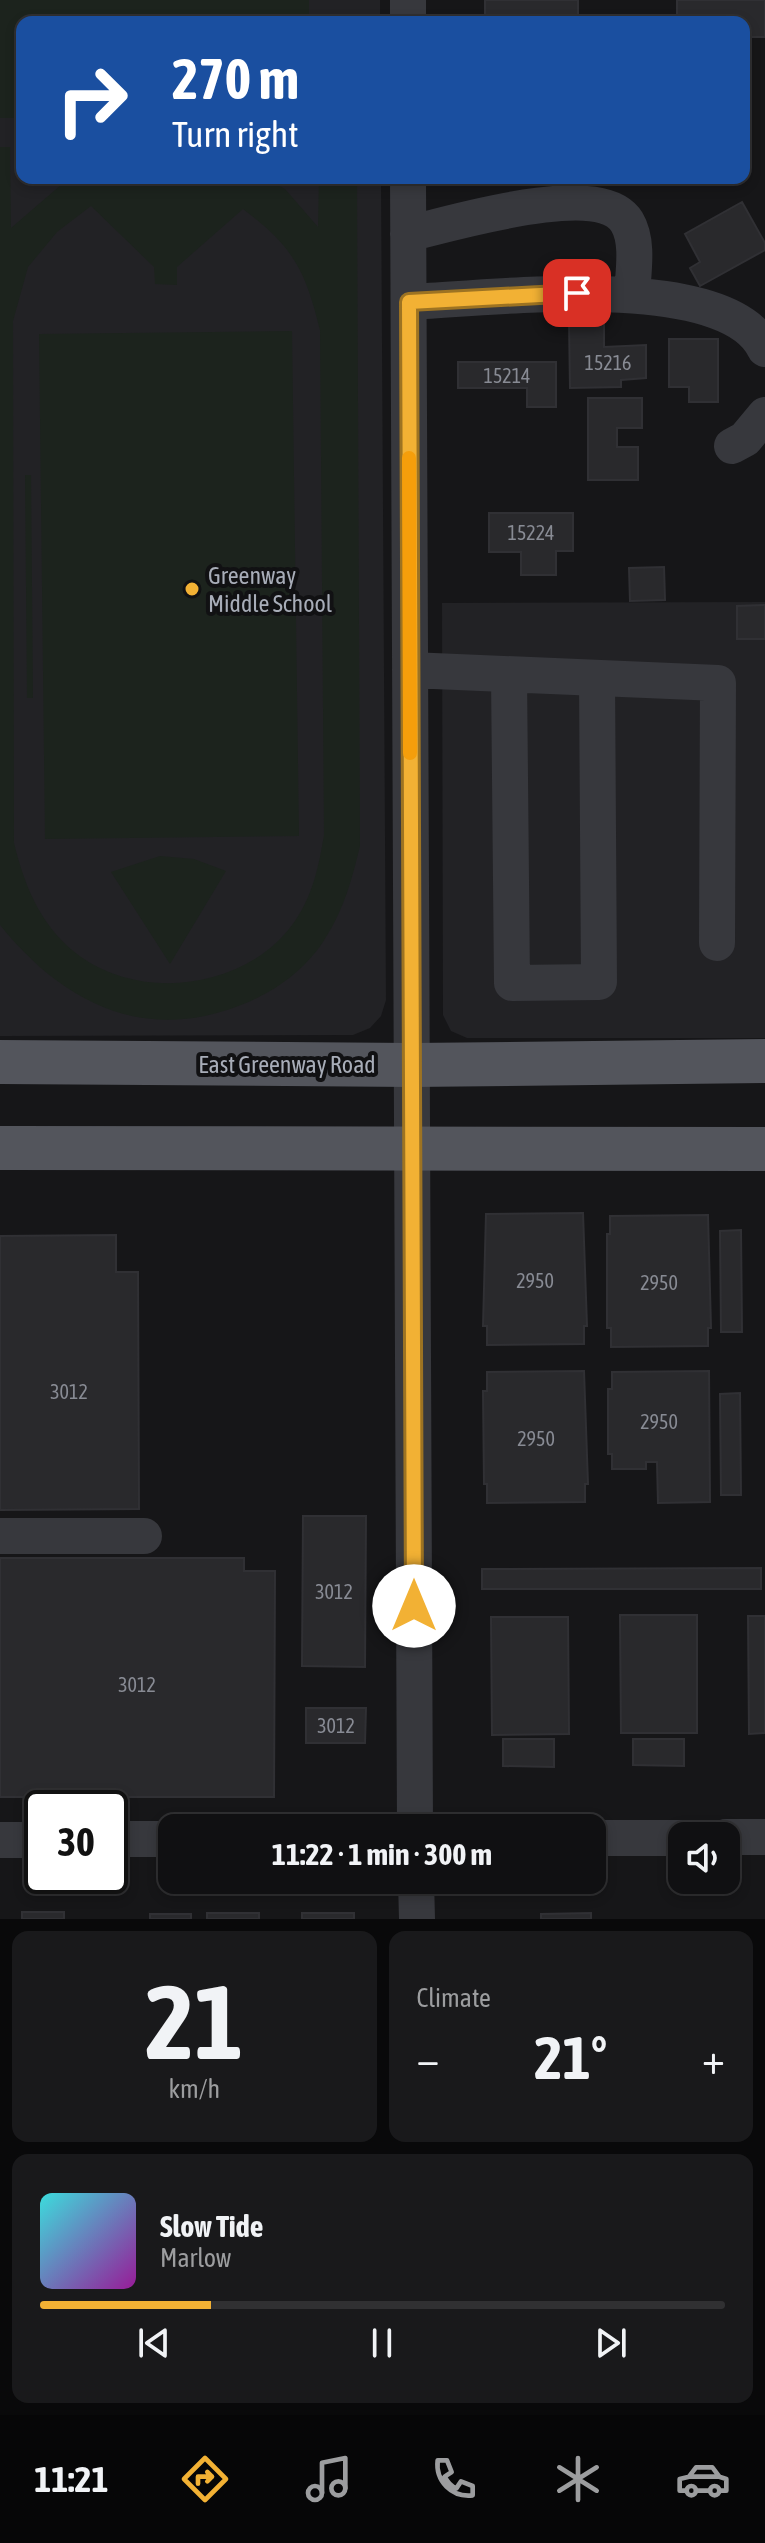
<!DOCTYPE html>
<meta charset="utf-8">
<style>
:root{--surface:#101012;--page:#19191b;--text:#f1f3f6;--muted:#9c9d9f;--line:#303032;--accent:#f2b134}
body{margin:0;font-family:"Asap Condensed",sans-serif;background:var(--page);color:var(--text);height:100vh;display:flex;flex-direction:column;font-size:30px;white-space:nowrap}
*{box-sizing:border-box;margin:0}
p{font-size:26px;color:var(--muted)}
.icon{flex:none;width:44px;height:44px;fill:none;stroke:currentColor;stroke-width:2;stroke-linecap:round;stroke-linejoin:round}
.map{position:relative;height:1919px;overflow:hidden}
.side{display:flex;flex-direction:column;gap:12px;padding:12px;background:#09090a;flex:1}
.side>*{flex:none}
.banner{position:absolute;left:16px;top:16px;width:734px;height:168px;border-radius:16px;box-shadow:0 4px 12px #0003,0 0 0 2px var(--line);background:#1a4fa0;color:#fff;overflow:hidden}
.controls{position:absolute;left:668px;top:1822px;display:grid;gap:16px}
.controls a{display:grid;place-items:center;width:72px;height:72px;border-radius:16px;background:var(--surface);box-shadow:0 4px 12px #0003,0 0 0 2px var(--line);font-size:40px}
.speed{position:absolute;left:24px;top:1790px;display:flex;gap:16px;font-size:40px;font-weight:700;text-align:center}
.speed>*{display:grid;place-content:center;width:104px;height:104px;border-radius:50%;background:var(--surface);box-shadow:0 4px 12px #0003,0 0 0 2px var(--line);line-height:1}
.speed .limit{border:4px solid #111;border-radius:12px;background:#fff;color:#111}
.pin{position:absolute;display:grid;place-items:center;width:68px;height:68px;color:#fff;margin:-34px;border-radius:16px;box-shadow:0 4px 12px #0006}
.me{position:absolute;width:88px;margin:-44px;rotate:0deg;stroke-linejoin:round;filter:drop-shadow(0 0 6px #0008)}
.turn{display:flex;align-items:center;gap:28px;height:168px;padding:0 24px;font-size:36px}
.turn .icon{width:104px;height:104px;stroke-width:2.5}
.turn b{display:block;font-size:56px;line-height:68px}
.big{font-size:60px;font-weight:700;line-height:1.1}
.side .card{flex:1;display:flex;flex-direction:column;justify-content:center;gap:12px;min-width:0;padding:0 28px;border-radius:16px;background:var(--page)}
.side .dial{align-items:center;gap:0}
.dial b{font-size:104px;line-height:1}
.song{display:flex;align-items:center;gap:24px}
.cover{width:96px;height:96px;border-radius:12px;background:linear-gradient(135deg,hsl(180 70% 55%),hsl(300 70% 35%))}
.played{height:8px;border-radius:4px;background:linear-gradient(90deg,var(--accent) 25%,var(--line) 25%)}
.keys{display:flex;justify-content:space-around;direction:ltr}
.heat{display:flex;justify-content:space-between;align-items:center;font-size:44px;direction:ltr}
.side .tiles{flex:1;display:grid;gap:12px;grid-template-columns:1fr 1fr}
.card:last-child{grid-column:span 2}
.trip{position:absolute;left:158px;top:1814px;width:448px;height:80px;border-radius:16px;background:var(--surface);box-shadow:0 4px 12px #0003,0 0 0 2px var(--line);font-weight:700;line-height:80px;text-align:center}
.menu{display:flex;height:128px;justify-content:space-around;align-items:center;background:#060607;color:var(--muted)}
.menu .icon{width:56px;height:56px}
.menu .selected{color:var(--accent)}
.menu b{font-size:36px;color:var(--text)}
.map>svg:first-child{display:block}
</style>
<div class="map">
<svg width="765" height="1919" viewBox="0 0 765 1919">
<rect width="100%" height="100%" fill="#161618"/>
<path fill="#222225" d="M0,0H380V22H22V178H381L386,1000L381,1016L370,1028L353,1035L0,1036Z
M765,602V1038H467L451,1031L443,1015L442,603Z"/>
<path fill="#1c231d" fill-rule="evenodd" d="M0,0H309V22H22V118H0Z
M0,147H10L11,228L69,178H264L285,189L318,227L319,178H357L360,846C352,879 344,909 326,937C307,969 275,992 241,1005C143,1044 62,1002 0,925ZM91,206L154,267L155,284L177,285V267L243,209C293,247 305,269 320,330L324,835C319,865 313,895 295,921C250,987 146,1003 81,957C42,929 25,888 14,843L13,321L28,267L57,232Z
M292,331L299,836L45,839L39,334Z
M25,475H31L33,698H27Z
M160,856L194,859L226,871L170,964L111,872Z"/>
<path fill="#29292c" stroke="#303034" stroke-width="2" d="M485,0H578V22H485Z
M677,0H765V37H744V22H677Z
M742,202L765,243V250L700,286L690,268L700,262L685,234Z
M604,319V347L646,345V378L621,380V387L570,388L569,321Z
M669,339H718V402H689V387H669Z
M458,362H556V407H527V388H458Z
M588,398H642V428H617V447H638V480H588Z
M489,513H573V551H556V575H521V552H489Z
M664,567L665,600L630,601L629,568Z
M765,605V639H737V606Z
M583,1213L587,1326H584V1344L487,1345V1326H483L486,1214Z
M708,1215L711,1328H708V1346L611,1347V1328H607V1234H610V1216Z
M741,1230L742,1332H721L720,1231Z
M116,1235V1272H138L139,1509L0,1510V1236Z
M584,1371L588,1484H585V1502L487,1503V1484H484L483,1391H487V1372Z
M709,1371L710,1502L658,1503L657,1462H646V1469H612V1454H608V1389H612V1372Z
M740,1393L741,1495H721L720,1394Z
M303,1516H366L365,1667L302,1666Z
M0,1558H244V1571H275L274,1797H0Z
M761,1568V1589H482V1569Z
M620,1615H697V1733H621Z
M748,1616H765V1733L749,1734Z
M491,1617H568L569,1734L492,1735Z
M306,1708H366L365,1743H306Z
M503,1739H554V1767L503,1766Z
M633,1739H684V1766L633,1765Z
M22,1912H64V1919H22Z
M207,1913H259V1919H207Z
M302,1913H354V1919H302Z
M591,1913V1919H541V1914Z
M150,1914H191V1919H150Z"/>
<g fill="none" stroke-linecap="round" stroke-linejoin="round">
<path stroke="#37383d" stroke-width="36" d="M408,0V22
M408,178L415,1828
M408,234C449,224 600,178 627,222C639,242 633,273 632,295
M409,302C485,299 727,268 765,349
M732,446L745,439L765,415
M410,670L718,683L717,943
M509,675L512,983L599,982L597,679
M0,1536H144
M726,1837H765
M592,1838H682
M110,1839H172
M0,1840H42
M416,1880L417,1919"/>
<path stroke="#53555c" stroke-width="44" d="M0,1062L412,1065L765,1061
M0,1148L765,1149"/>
</g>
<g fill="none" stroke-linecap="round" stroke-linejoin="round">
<g stroke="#9d7322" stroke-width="20">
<path id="route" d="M414,1606L409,302L577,293"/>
</g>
<use href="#route" stroke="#f2b134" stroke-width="14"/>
<path stroke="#f59e0b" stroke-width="14" d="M409,458L410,753"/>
</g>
<circle fill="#f2b134" stroke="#111113" stroke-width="3" cx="192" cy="589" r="8"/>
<g text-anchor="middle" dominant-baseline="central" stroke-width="8" stroke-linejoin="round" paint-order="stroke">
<g font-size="20" fill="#888b94">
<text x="608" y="362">15216</text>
<text x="507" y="375">15214</text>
<text x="531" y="532">15224</text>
<text x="535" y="1280">2950</text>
<text x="659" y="1282">2950</text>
<text x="69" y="1391">3012</text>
<text x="659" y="1421">2950</text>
<text x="536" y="1438">2950</text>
<text x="334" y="1591">3012</text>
<text x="137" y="1684">3012</text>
<text x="336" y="1725">3012</text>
</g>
<g font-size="24" fill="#a8adb8" stroke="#111113" text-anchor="start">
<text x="208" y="575">Greenway<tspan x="208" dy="28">Middle School</tspan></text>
</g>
<g font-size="24" fill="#a8adb8" stroke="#111113">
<text x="287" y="1064">East Greenway Road</text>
</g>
</g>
</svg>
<div class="controls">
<a><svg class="icon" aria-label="sound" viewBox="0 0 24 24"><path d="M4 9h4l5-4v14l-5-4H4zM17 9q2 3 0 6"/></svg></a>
</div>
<div class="speed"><div class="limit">30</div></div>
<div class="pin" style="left:577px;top:293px;background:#d93025"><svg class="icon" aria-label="arrive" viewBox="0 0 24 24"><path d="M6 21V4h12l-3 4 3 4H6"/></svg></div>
<svg class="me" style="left:414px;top:1606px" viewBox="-20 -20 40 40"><circle r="19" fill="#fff"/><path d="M0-13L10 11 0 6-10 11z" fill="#f2b134"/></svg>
<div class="trip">11:22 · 1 min · 300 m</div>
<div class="banner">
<div class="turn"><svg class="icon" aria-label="right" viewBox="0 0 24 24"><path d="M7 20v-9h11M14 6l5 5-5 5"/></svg><div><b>270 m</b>Turn right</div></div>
</div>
</div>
<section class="side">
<div class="tiles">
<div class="card dial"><b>21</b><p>km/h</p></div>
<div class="card"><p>Climate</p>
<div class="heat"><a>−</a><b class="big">21°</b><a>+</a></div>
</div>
<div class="card">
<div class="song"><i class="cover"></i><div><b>Slow Tide</b><p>Marlow</p></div></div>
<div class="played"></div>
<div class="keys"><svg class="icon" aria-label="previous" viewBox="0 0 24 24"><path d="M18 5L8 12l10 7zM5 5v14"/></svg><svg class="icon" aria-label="pause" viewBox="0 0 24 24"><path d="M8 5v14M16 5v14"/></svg><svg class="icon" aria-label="next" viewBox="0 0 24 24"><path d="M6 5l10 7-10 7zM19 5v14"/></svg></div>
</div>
</div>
</section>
<nav class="menu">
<b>11:21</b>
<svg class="icon selected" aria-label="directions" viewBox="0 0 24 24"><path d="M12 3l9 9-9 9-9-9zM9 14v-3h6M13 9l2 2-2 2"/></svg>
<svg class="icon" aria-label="music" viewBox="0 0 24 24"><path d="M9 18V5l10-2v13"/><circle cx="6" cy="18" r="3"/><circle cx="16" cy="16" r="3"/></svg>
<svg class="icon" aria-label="phone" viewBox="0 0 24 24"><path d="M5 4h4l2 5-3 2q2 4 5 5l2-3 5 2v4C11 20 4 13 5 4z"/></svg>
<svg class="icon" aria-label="climate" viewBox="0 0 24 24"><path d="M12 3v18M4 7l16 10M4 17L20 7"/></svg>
<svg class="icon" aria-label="car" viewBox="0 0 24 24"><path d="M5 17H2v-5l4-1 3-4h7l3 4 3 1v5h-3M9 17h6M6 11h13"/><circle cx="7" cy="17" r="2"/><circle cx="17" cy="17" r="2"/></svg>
</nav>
